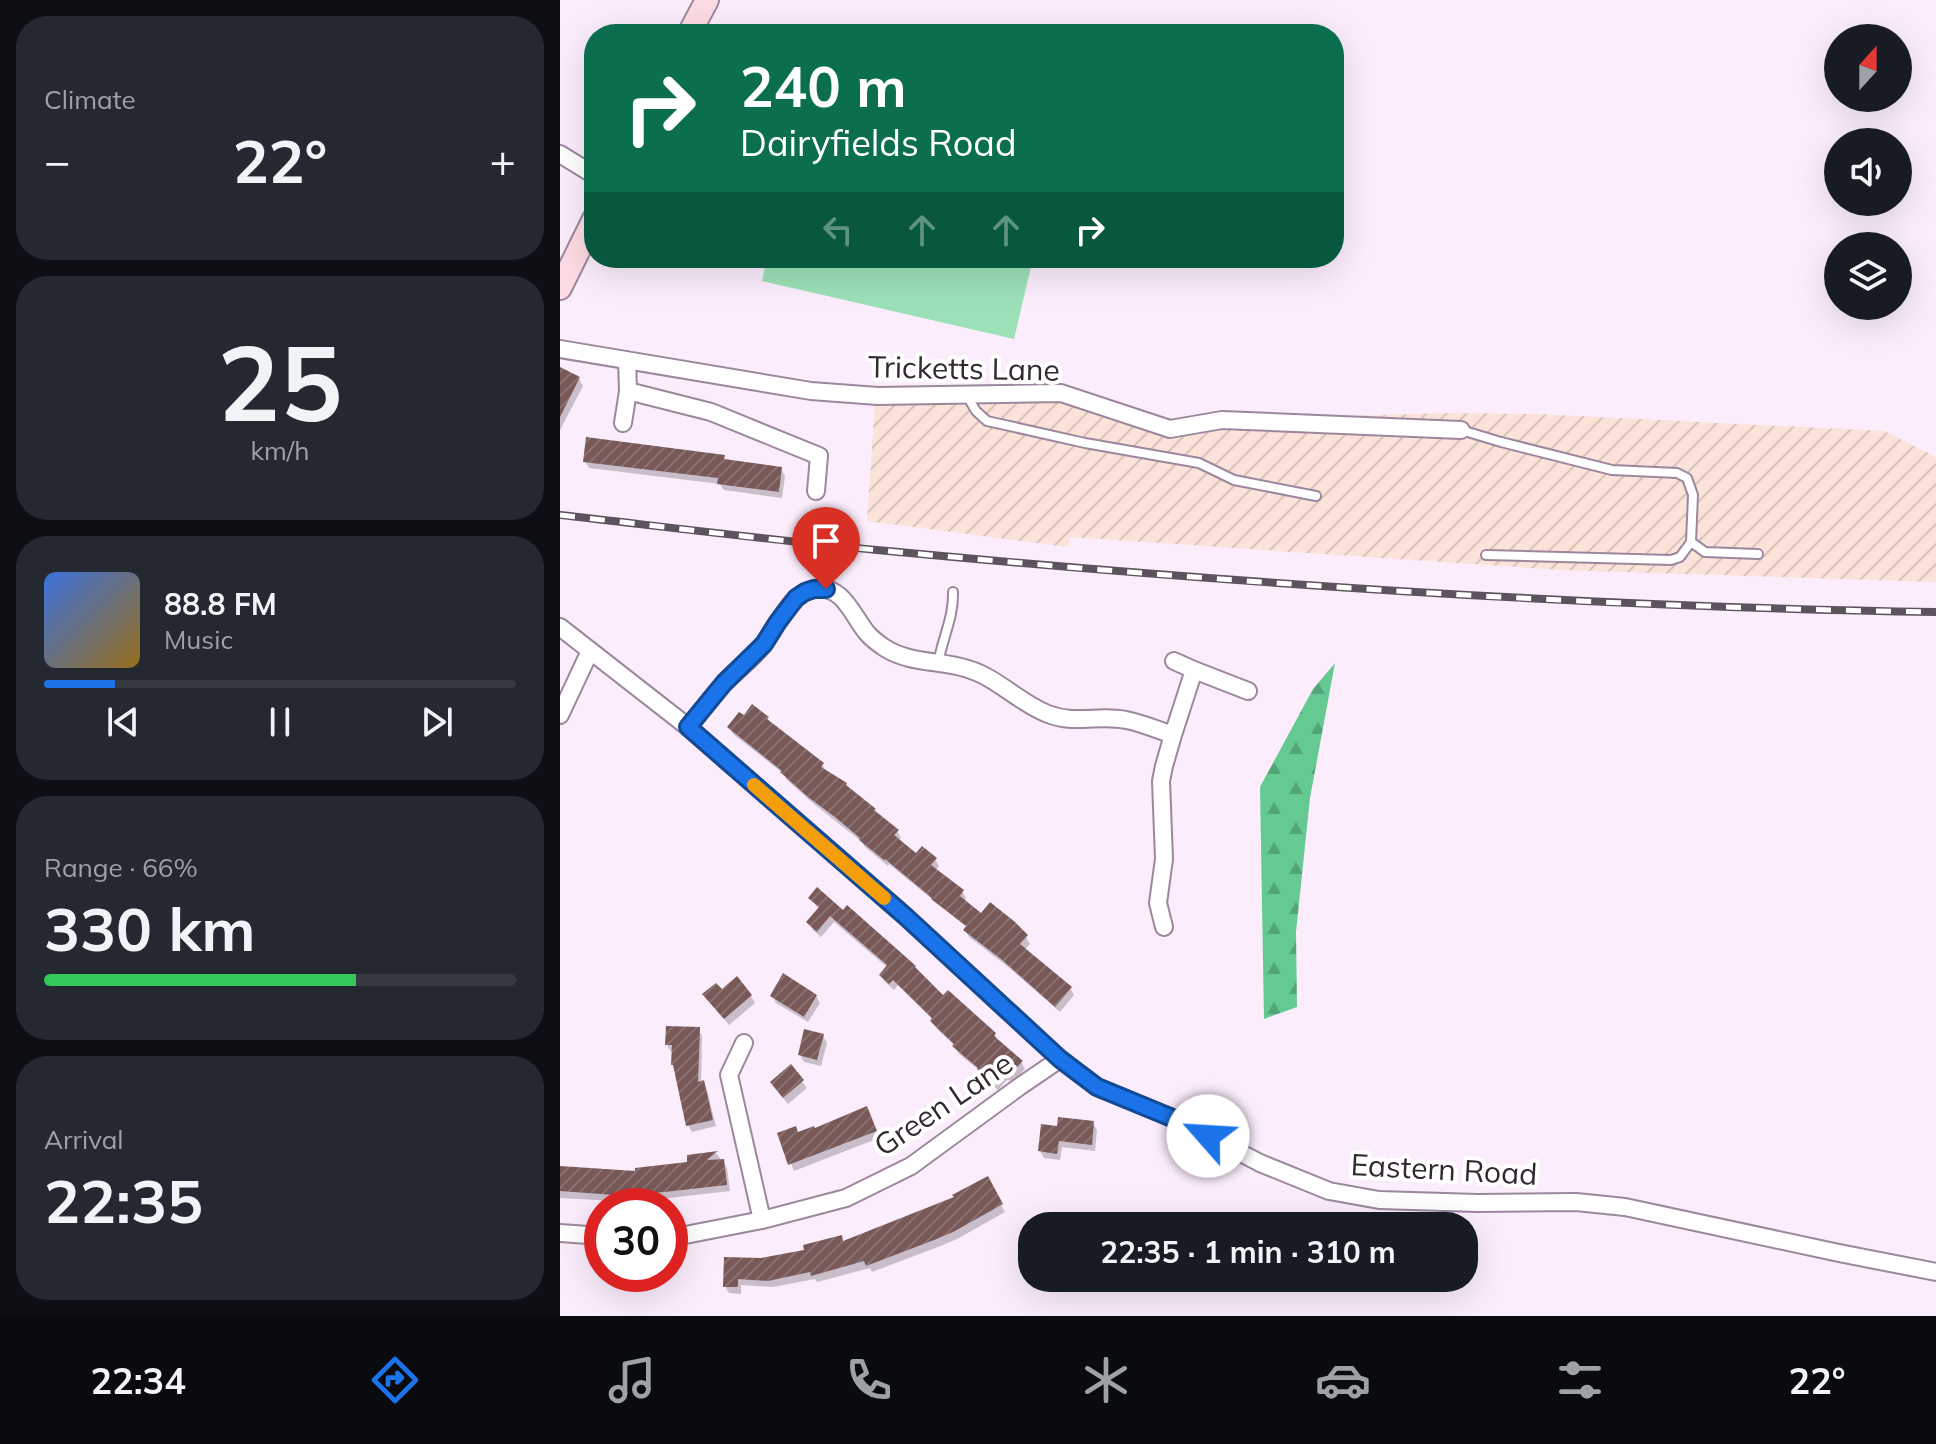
<!DOCTYPE html>
<meta charset="utf-8">
<style>
:root{--surface:#171b24;--page:#242831;--text:#f1f3f6;--muted:#9ea1a6;--line:#363941;--accent:#1a73e8}
body{margin:0;font-family:Mulish,sans-serif;background:var(--page);color:var(--text);height:100vh;display:flex;flex-direction:column;font-size:30px;white-space:nowrap}
*{box-sizing:border-box;margin:0}
p{font-size:26px;color:var(--muted)}
.icon{flex:none;width:44px;height:44px;fill:none;stroke:currentColor;stroke-width:2;stroke-linecap:round;stroke-linejoin:round}
.map{position:relative;flex:1;overflow:hidden}
.sheet{display:flex;flex-direction:column;gap:16px;padding:16px;background:#0d0f14;width:560px}
.sheet>*{flex:none}
.banner{position:absolute;left:24px;top:24px;width:760px;height:244px;border-radius:32px;box-shadow:0 8px 32px #0002;background:#0b6e4f;color:#fff;overflow:hidden}
.needle{width:52px;rotate:21deg}
.buttons{position:absolute;left:1264px;top:24px;display:grid;gap:16px}
.buttons a{display:grid;place-items:center;width:88px;height:88px;border-radius:50%;background:var(--surface);box-shadow:0 8px 32px #0002;font-size:40px}
.speed{position:absolute;left:24px;top:1188px;display:flex;gap:16px;font-size:40px;font-weight:700;text-align:center}
.speed>*{display:grid;place-content:center;width:104px;height:104px;border-radius:50%;background:var(--surface);box-shadow:0 8px 32px #0002;line-height:1}
.speed .limit{border:12px solid #d22;background:#fff;color:#111}
.pin{position:absolute;display:grid;place-items:center;width:68px;height:68px;color:#fff;margin:-82px -34px;border-radius:50% 50% 50% 0;rotate:-45deg;box-shadow:0 0 8px #0007}
.pin .icon{rotate:45deg}
.me{position:absolute;width:88px;margin:-44px;rotate:296deg;stroke-linejoin:round;filter:drop-shadow(0 0 6px #0008)}
.turn{display:flex;align-items:center;gap:28px;height:168px;padding:0 24px;font-size:36px}
.turn .icon{width:104px;height:104px;stroke-width:2.5}
.turn b{display:block;font-size:56px;line-height:68px}
.lanes{display:flex;align-items:center;height:76px;padding:0 24px;background:#0003;justify-content:center;gap:40px;direction:ltr}
.lanes .off{opacity:.35}
.big{font-size:60px;font-weight:700;line-height:1.1}
.sheet .widget{flex:1;display:flex;flex-direction:column;justify-content:center;gap:12px;min-width:0;padding:0 28px;border-radius:32px;background:var(--page)}
.sheet .dial{align-items:center;gap:0}
.dial b{font-size:104px;line-height:1}
.song{display:flex;align-items:center;gap:24px}
.cover{width:96px;height:96px;border-radius:12px;background:linear-gradient(135deg,hsl(220 70% 55%),hsl(40 70% 35%))}
.played{height:8px;border-radius:4px;background:linear-gradient(90deg,var(--accent) 15%,var(--line) 15%)}
.keys{display:flex;justify-content:space-around;direction:ltr}
.heat{display:flex;justify-content:space-between;align-items:center;font-size:44px;direction:ltr}
.charge{height:12px;border-radius:6px;background:linear-gradient(90deg,#34c759 66%,var(--line) 0)}
.trip{position:absolute;left:458px;top:1212px;width:460px;height:80px;border-radius:32px;background:var(--surface);box-shadow:0 8px 32px #0002;font-weight:700;line-height:80px;text-align:center}
.tabs{display:flex;height:128px;justify-content:space-around;align-items:center;background:#090b0e;color:var(--muted)}
.tabs .icon{width:56px;height:56px}
.tabs .active{color:var(--accent)}
.tabs b{font-size:36px;color:var(--text)}
main{display:flex;flex:1;min-height:0}
.map>svg:first-child{display:block}
</style>
<main>
<section class="sheet">
<div class="widget"><p>Climate</p>
<div class="heat"><a>−</a><b class="big">22°</b><a>+</a></div>
</div>
<div class="widget dial"><b>25</b><p>km/h</p></div>
<div class="widget">
<div class="song"><i class="cover"></i><div><b>88.8 FM</b><p>Music</p></div></div>
<div class="played"></div>
<div class="keys"><svg class="icon" aria-label="previous" viewBox="0 0 24 24"><path d="M18 5L8 12l10 7zM5 5v14"/></svg><svg class="icon" aria-label="pause" viewBox="0 0 24 24"><path d="M8 5v14M16 5v14"/></svg><svg class="icon" aria-label="next" viewBox="0 0 24 24"><path d="M6 5l10 7-10 7zM19 5v14"/></svg></div>
</div>
<div class="widget"><p>Range · 66%</p><b class="big">330 km</b><div class="charge"></div></div>
<div class="widget"><p>Arrival</p><b class="big">22:35</b></div>
</section>
<div class="map">
<svg width="1376" height="1316" viewBox="0 0 1376 1316">
<defs>
<pattern id="industrial-furrows" width="10" height="10" patternUnits="userSpaceOnUse" patternTransform="scale(2)"><rect width="10" height="10" fill="#fbe3d9"/><path d="M-1 1l2-2M0 10L10 0M9 11l2-2" fill="none" stroke="#d8c3bb"/></pattern>
<pattern id="forest-firs" width="22" height="20" patternUnits="userSpaceOnUse" patternTransform="scale(2)"><rect width="22" height="20" fill="#64ca91"/><path d="M5 1l3.5 6h-7zM16 11l3.5 6h-7z" fill="#53a477"/></pattern>
<pattern id="building-hatch" width="6" height="6" patternUnits="userSpaceOnUse" patternTransform="scale(2)"><rect width="6" height="6" fill="#785958"/><path d="M-1 1l2-2M0 6l6-6M5 7l2-2" fill="none" stroke="#8a7272"/></pattern>
</defs>
<rect width="100%" height="100%" fill="#fbedfc"/>
<path fill="url(#industrial-furrows)" d="M488,398L605,434L788,416L890,413L976,414L1324,431L1376,457V582L1002,570L510,537L508,547L307,521L315,404Z"/>
<path fill="url(#forest-firs)" d="M775,663L750,798L736,932L737,1007L704,1019L700,787L753,689Z"/>
<path fill="#9ce0b7" d="M207,258H473L454,339L202,281Z"/>
<path fill="#0003" d="M0,369L19,379L23,386L0,430Z
M164,457L166,462L221,469L225,476L222,498L164,490L160,484L29,468L25,461Z
M207,718L211,725L262,764L266,771L314,810L317,815L337,831L341,838L338,841L356,856L375,859L379,866L375,871L402,891L406,898L404,902L421,916L466,937L470,944L464,951L510,988L514,995L500,1012L447,966L409,937L405,930H415L373,900L329,864L328,866L305,847L302,842L254,804L227,780L224,774L173,734L169,727Z
M250,898L435,1035L440,1043L461,1062L465,1069L454,1081L447,1080L438,1090L423,1076L420,1071L398,1053L395,1046L376,1028L373,1020L338,985L334,990L325,982L321,975L328,968L274,922L261,937L253,930L249,923L260,910Z
M191,996L195,1003L169,1025L149,1001Z
M212,996H256L260,1003L248,1022L216,1003Z
M138,1029L142,1036L141,1083H143L147,1090L156,1126L132,1132L128,1125L113,1052H111L107,1045Z
M263,1036L267,1043L261,1066L244,1062L240,1055Z
M231,1067L247,1088L228,1104L216,1089Z
M310,1116L319,1138L234,1171L219,1134H238Z
M533,1123L537,1130L535,1151L502,1147L500,1160L484,1158L480,1151L499,1128Z
M157,1154L167,1168L170,1191L73,1202L0,1198V1169L77,1173L129,1163V1156Z
M427,1179L445,1212L397,1239L378,1247L312,1272L310,1268L257,1282L255,1279L213,1287L181,1285V1294L169,1293L165,1286L201,1260L284,1243L397,1198Z"/>
<path fill="url(#building-hatch)" d="M0,367L20,377L0,417Z
M26,437L165,455L164,459L222,467L219,492L157,484L158,478L23,462Z
M192,704L209,717L207,719L264,763L261,767L287,783L286,785L316,809L314,810L339,830L334,835L356,853L362,846L377,858L371,865L404,890L400,896L421,913L430,902L455,922L468,935L460,944L512,987L495,1007L441,959L403,930L406,926L371,899L372,898L325,859L324,860L299,840L300,838L275,817L248,797L220,772L222,771L167,727L179,712L184,715Z
M257,887L283,910L287,905L356,966L355,967L383,995L388,990L436,1033L434,1036L463,1061L450,1075L443,1073L434,1084L417,1069L418,1068L392,1046L394,1044L370,1021L372,1018L333,980L329,984L319,975L327,965L270,916L257,932L246,922L259,907L248,898Z
M223,973L257,995L244,1017L210,996Z
M177,976L192,995L164,1019L142,994L156,983L162,989Z
M106,1026L140,1027L138,1082L144,1080L153,1120L126,1126L113,1065H111L112,1045H105Z
M244,1029L264,1034L257,1060L238,1055Z
M231,1064L244,1080L223,1098L210,1082Z
M307,1106L317,1131L228,1165L217,1133L236,1126L238,1132L254,1126L255,1128Z
M498,1117L534,1121L532,1145L499,1141L497,1154L478,1151L481,1124L497,1126Z
M158,1151L147,1160L164,1159L167,1185L68,1196L0,1191V1166L75,1171V1168L127,1162V1155Z
M428,1176L443,1204L393,1232L374,1240L306,1266L304,1261L251,1276L250,1272L208,1281L178,1279V1287H163L164,1257L201,1258L244,1250L243,1245L282,1235L283,1241L394,1197L392,1195Z"/>
<g fill="none" stroke-linecap="round" stroke-linejoin="round">
<g stroke="#9c879e" stroke-width="12">
<path id="lane" d="M407,396L416,411L427,421L525,443L639,463L674,480L756,496
M901,430L941,442L1052,470L1117,473L1127,478L1133,495L1131,542L1145,552L1198,554
M926,555L1111,560L1120,557L1131,542
M378,664C382,639 394,617 393,592"/>
</g>
<g stroke="#9c879e" stroke-width="20">
<path id="street" d="M0,154L34,175
M0,349L251,391L318,396L501,393L610,429L662,420L901,430
M68,391L151,412L259,456L256,491
M63,423L68,391L67,360
M0,627L128,727L345,916L500,1059L537,1087L622,1122L700,1163L769,1191L819,1200L917,1203L1016,1202L1065,1207L1279,1253L1376,1272
M614,661L634,670
M0,715L30,651
M128,727C141,712 153,695 167,680C178,669 192,659 202,646C216,629 230,593 254,589C283,584 292,615 307,633C312,639 319,644 325,648C350,664 381,660 408,669C438,678 459,703 488,714C516,725 539,714 566,720C582,723 598,730 613,735L604,766L601,781L604,859L598,903L604,927
M613,735L634,670L688,691
M184,1043L169,1075L202,1220
M0,1233L42,1236
M110,1238L202,1220L286,1198L351,1166L459,1087L500,1059"/>
</g>
<g stroke="#9c879e" stroke-width="26">
<path id="secondary" d="M129,34L147,0
M0,288L34,219"/>
</g>
<use href="#lane" stroke="#fff" stroke-width="8"/>
<use href="#street" stroke="#fff" stroke-width="16"/>
<use href="#secondary" stroke="#fddbe2" stroke-width="22"/>
<g stroke="#5d535e" stroke-width="8">
<path id="rail" d="M0,515C106,527 211,540 317,550C669,583 1022,607 1376,612"/>
</g>
<use href="#rail" stroke="#fff" stroke-width="5" stroke-dasharray="15" stroke-linecap="butt"/>
</g>
<g fill="none" stroke-linecap="round" stroke-linejoin="round">
<g stroke="#114b97" stroke-width="20">
<path id="route" d="M266,589H254L245,592L236,598L217,623L204,644L164,683L128,727L345,916L500,1059L537,1087L622,1122L648,1136"/>
</g>
<use href="#route" stroke="#1a73e8" stroke-width="14"/>
<path stroke="#f59e0b" stroke-width="14" d="M194,785L324,898"/>
</g>
<g text-anchor="middle" dominant-baseline="central" stroke-width="8" stroke-linejoin="round" paint-order="stroke">
<g font-size="30" fill="#312831" stroke="#fff">
<text transform="translate(404 368) rotate(1)">Tricketts Lane</text>
<text transform="translate(383 1104) rotate(-34)">Green Lane</text>
<text transform="translate(884 1169) rotate(3)">Eastern Road</text>
</g>
</g>
</svg>
<div class="buttons">
<a><svg class="needle" viewBox="-14 -14 28 28"><path d="M0-13l5 13h-10z" fill="#e53935"/><path d="M0 13l5-13h-10z" fill="#9ea1a6"/></svg></a>
<a><svg class="icon" aria-label="sound" viewBox="0 0 24 24"><path d="M4 9h4l5-4v14l-5-4H4zM17 9q2 3 0 6"/></svg></a>
<a><svg class="icon" aria-label="layers" viewBox="0 0 24 24"><path d="M12 4l9 5-9 5-9-5zM3 14l9 5 9-5"/></svg></a>
</div>
<div class="speed"><div class="limit">30</div></div>
<div class="pin" style="left:266px;top:589px;background:#d93025"><svg class="icon" aria-label="arrive" viewBox="0 0 24 24"><path d="M6 21V4h12l-3 4 3 4H6"/></svg></div>
<svg class="me" style="left:648px;top:1136px" viewBox="-20 -20 40 40"><circle r="19" fill="#fff"/><path d="M0-13L10 11 0 6-10 11z" fill="#1a73e8"/></svg>
<div class="trip">22:35 · 1 min · 310 m</div>
<div class="banner">
<div class="turn"><svg class="icon" aria-label="right" viewBox="0 0 24 24"><path d="M7 20v-9h11M14 6l5 5-5 5"/></svg><div><b>240 m</b>Dairyfields Road</div></div>
<div class="lanes"><svg class="icon off" aria-label="left" viewBox="0 0 24 24"><path d="M17 20v-9H6M10 6l-5 5 5 5"/></svg><svg class="icon off" aria-label="ahead" viewBox="0 0 24 24"><path d="M12 20V5M6 11l6-6 6 6"/></svg><svg class="icon off" aria-label="ahead" viewBox="0 0 24 24"><path d="M12 20V5M6 11l6-6 6 6"/></svg><svg class="icon" aria-label="right" viewBox="0 0 24 24"><path d="M7 20v-9h11M14 6l5 5-5 5"/></svg></div>
</div>
</div>
</main>
<nav class="tabs">
<b>22:34</b>
<svg class="icon active" aria-label="directions" viewBox="0 0 24 24"><path d="M12 3l9 9-9 9-9-9zM9 14v-3h6M13 9l2 2-2 2"/></svg>
<svg class="icon" aria-label="music" viewBox="0 0 24 24"><path d="M9 18V5l10-2v13"/><circle cx="6" cy="18" r="3"/><circle cx="16" cy="16" r="3"/></svg>
<svg class="icon" aria-label="phone" viewBox="0 0 24 24"><path d="M5 4h4l2 5-3 2q2 4 5 5l2-3 5 2v4C11 20 4 13 5 4z"/></svg>
<svg class="icon" aria-label="climate" viewBox="0 0 24 24"><path d="M12 3v18M4 7l16 10M4 17L20 7"/></svg>
<svg class="icon" aria-label="car" viewBox="0 0 24 24"><path d="M5 17H2v-5l4-1 3-4h7l3 4 3 1v5h-3M9 17h6M6 11h13"/><circle cx="7" cy="17" r="2"/><circle cx="17" cy="17" r="2"/></svg>
<svg class="icon" aria-label="filters" viewBox="0 0 24 24"><path d="M4 7h16M4 17h16"/><circle cx="9" cy="7" r="2"/><circle cx="15" cy="17" r="2"/></svg>
<b>22°</b>
</nav>
